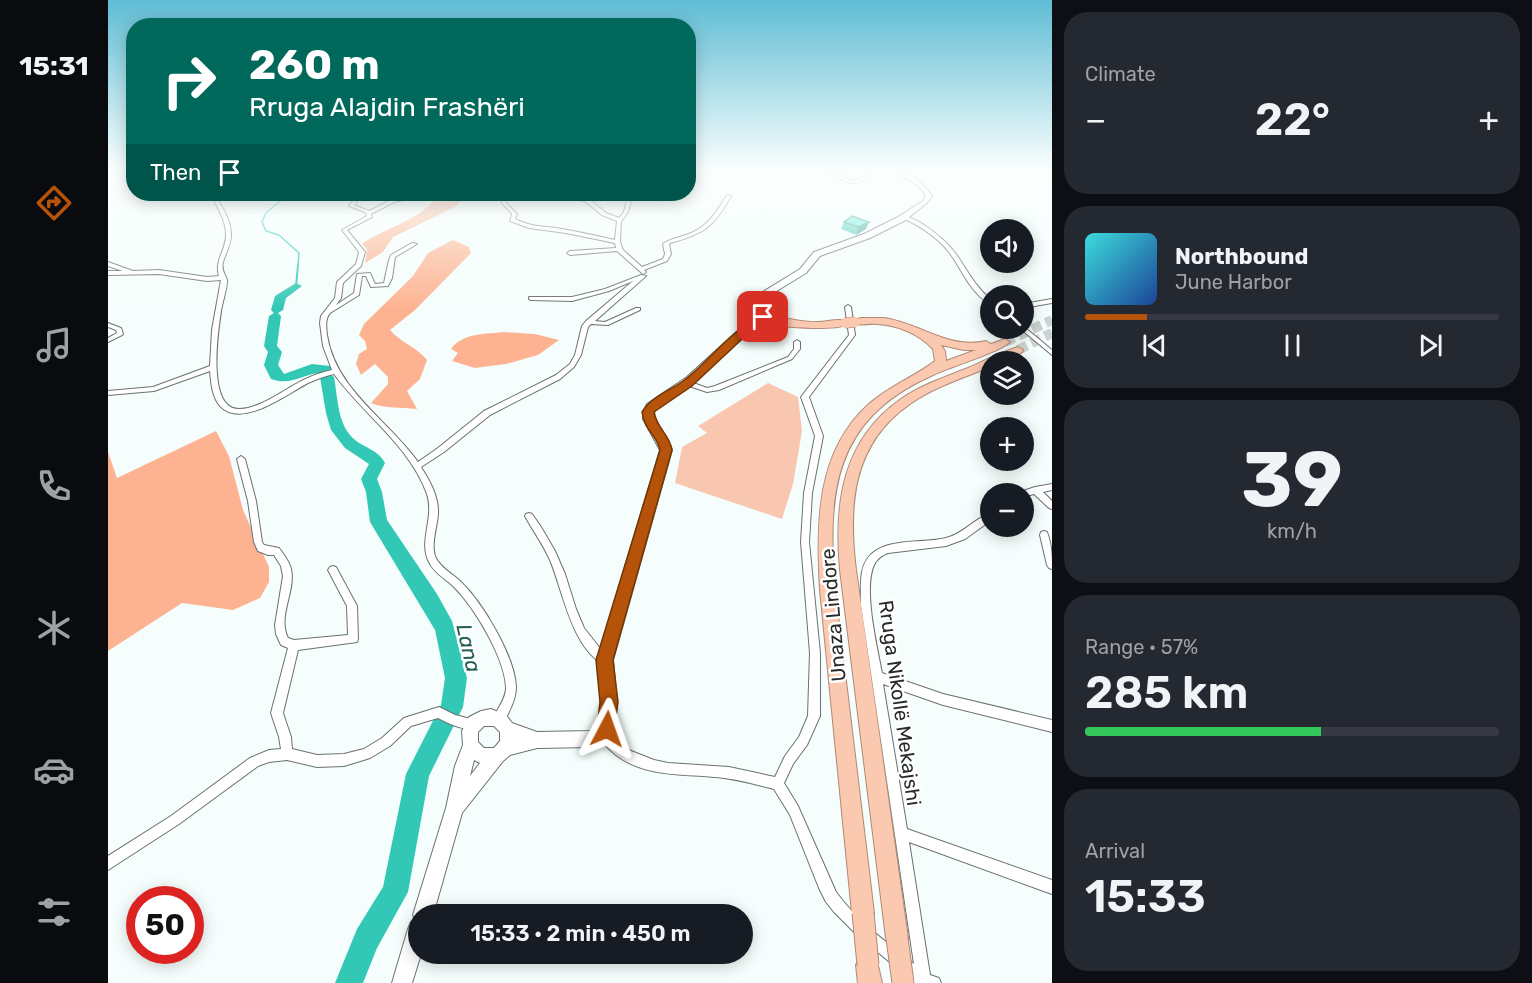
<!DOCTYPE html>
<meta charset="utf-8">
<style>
:root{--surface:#171b24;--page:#242831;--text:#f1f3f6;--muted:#9ea1a6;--line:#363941;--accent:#b45309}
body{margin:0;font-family:Rubik,sans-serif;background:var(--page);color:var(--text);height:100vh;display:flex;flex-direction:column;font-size:22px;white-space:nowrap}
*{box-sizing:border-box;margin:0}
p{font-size:20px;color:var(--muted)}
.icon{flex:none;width:33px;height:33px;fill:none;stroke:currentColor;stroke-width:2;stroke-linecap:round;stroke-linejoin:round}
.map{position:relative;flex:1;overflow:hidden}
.side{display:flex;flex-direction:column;gap:12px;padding:12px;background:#0d0f14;width:480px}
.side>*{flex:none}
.banner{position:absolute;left:18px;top:18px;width:570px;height:183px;border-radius:24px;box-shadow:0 3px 15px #0003;background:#00695c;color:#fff;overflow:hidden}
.controls{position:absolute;left:872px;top:219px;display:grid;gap:12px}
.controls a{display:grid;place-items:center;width:54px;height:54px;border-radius:50%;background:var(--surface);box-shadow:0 3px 15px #0003;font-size:30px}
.speed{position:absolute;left:18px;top:886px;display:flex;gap:12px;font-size:30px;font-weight:700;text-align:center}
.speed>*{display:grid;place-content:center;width:78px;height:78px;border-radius:50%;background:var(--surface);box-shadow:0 3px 15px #0003;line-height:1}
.speed .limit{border:9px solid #d22;background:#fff;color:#111}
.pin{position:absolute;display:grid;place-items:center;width:51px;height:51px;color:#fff;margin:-26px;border-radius:12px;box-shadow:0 3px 9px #0006}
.me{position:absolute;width:66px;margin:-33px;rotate:4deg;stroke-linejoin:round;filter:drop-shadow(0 0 4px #0008)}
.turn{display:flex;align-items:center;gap:21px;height:126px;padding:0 24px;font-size:27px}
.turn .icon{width:78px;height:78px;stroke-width:2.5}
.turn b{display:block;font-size:42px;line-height:51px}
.then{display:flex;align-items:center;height:57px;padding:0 24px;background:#0003;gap:12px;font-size:22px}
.big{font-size:45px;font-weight:600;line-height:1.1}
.side .widget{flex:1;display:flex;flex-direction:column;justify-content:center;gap:9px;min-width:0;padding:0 21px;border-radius:24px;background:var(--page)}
.side .dial{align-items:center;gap:0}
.dial b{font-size:78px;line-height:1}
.song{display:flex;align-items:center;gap:18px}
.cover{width:72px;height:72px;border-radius:9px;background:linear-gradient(135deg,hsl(180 70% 55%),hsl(220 70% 35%))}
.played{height:6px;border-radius:3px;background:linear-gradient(90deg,var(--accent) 15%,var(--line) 15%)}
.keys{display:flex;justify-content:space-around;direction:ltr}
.heat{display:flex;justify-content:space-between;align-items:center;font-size:33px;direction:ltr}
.charge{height:9px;border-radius:4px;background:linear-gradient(90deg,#34c759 57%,var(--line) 0)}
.trip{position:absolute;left:300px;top:904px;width:345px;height:60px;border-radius:30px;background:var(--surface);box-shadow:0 3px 15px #0003;font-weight:600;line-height:60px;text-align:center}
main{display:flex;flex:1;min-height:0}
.dock{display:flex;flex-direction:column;width:108px;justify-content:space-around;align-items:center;background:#090b0e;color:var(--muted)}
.dock .icon{width:42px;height:42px}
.dock .on{color:var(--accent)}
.dock b{font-size:27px;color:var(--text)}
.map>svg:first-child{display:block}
</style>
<main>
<nav class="dock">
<b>15:31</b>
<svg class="icon on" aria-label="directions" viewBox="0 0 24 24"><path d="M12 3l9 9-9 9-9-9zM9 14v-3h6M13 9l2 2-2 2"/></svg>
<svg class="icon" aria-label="music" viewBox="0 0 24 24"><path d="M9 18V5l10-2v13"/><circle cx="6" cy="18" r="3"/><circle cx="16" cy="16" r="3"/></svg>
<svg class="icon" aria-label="phone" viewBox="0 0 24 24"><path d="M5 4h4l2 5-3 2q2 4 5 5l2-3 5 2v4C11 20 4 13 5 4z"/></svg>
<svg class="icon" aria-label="climate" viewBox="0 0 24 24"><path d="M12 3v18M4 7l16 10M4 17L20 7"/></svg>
<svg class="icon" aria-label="car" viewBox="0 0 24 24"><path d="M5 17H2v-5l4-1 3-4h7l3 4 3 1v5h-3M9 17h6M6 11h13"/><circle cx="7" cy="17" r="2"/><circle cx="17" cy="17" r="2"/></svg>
<svg class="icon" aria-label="filters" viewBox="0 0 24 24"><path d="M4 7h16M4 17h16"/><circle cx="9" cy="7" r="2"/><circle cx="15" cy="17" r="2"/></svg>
</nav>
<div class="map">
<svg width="944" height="983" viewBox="0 0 944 983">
<rect width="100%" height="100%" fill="#f5fefc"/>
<path fill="#f9c6af" d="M660,383L690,397L694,431L685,484L674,519L567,483L574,447L599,433L590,426Z"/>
<path fill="#fdb391" d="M327,194H361L347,207L285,237L275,252L257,263L259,249L254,244C276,228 312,220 327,199Z
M345,240L361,247L363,253L307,310L282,330C293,343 309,347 319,360L312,379L299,391L309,409C293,407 277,409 263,403L280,384V377L267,364L253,375L248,364L251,354L259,349L257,341L251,335L256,324L305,276L320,253Z
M396,332L427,334L451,340L430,355L398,364L367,368L344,361L350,353L343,349C354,333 378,334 396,332Z
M108,431L121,456L135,510L161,567V582L152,598L125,610L74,603L0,651V452L9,478Z"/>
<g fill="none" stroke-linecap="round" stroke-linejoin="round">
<path stroke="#33c8b6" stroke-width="1.5" d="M180,194L158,213L154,222L158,231L171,235L191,253L190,266"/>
<path stroke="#33c8b6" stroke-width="2" d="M188,286L190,265"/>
<path fill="#33c8b6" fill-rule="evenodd" d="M188,283L194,286L178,298L175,310L170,313L173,316L169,346L174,352L170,365L176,374L204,364L222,366L224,369L219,373L226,377C230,398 229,425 247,440C257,448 270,450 277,463L269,479L274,492L279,520L329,594L344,621L359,678L355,707L321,776L300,892L269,948L255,983H227L249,929L275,887L298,774L333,705L337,678L327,630L262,522L258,492L253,479L261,464L237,448L223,430L218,413L212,377L216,373C195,372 185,387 163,379L156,365L160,352L156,346L161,316L166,313L163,310L167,296Z"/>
<path stroke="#ccd4d2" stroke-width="10" stroke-dasharray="10 5" stroke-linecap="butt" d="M897,342L944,320
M910,350L944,333"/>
<g stroke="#6a7170" stroke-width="2">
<path id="minor" d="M719,171C729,171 737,180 747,181L755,176L760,171H764C748,191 737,183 719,171Z
M103,194H107C113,206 122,218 123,232C124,243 118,252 115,262C113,271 117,273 119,280C120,285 114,304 113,311C110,331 98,411 132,409C151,408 170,394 186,385C198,378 210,373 224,370L215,346L212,323L213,316L227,298L229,282L248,264L251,252L234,230L259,216L257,212L241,206L251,194H255L246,205L261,211L283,200L316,194H322L320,195L286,202L263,214L264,217L239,230L257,252L253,266L235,283L233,298L228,305L246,293L249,274L262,273L267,284L276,283L281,260L283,255L304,243L309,244L287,257L284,278L280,286L263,287L258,276H254L251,295L222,313C217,319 218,327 219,335C227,389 280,420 310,462L330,448L376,411L448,375L462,364L467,355L474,326L478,321L525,281L501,291L464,301L423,300L421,299V297H464L497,289L533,275L538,276L487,321L497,322L528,308H532V310L500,325L483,324L480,327L473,355L466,367L452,379L382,415L336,452L313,467C322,481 331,497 330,514C329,528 323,543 327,556C331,567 345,574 353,582C375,603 407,657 408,687C408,694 406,700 404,705C401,712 398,720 391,724L387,722L385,718C390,708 397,700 398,689C398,660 367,608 346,587C338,579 326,573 321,562C310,541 327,518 319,494C302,446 255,414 226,374C217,376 209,379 200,383C179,394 134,429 112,406C104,397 103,382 102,371L46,391L0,395V391L45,387L102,366L104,330L113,280L99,281L51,274L0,275V271H15L0,266V262L25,271L51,270L99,277L111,276C106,261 118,250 118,235C118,220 109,207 103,194Z
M396,194H400L398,203L409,214L407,219C422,227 438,226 454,229C472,232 489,236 507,240L509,221L494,215L478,202L451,194H456L482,200L498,213L511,218L516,212L519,199L529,194H533L523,201L520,212L513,222L512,242L515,250L534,267L555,259L557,254L555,244C561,239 570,238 578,235C599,228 608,213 619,195L623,196C606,227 596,234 562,243L561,244L563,254L559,261L536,270L538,272L535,274L509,251L462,255L459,253L462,251L508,248L507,243L458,233L421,228L402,221L404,214L394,203Z
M795,216C803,217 810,221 816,225C828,233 840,243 848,254C859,270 867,286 882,299V304C862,293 854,269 841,252C829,237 812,226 795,218Z
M944,299V303L915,308V304Z
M740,305L743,307L747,335L701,397L715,436L704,493L701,542L712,653V716L699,745L685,764L676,783L690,806L728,892C749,921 778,942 806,964L753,605C753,594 752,583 754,572C762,534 809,545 838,538C855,534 866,519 882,513V521L857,539L838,546L780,553C774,555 769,559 766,565C755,589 769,646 774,673L835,694L944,720V732L835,705L775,684L799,829L944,880V894L801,842L822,975L831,978L833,983H807L748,934L726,912L718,902L711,888L682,815L666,789C650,785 633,780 616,778C579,773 540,779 508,755C501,749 493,742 489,734L491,730L495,728L499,730L510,742L523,751L546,760L560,763L621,767L667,777L677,756L691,737L700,716L702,653L693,542L696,493L707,436L693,397L741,335L737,307Z
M0,323L13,328L15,334L14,335L0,342V338L9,333L8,330L0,327Z
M915,326L944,350V355L913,329L915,328Z
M689,340L692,342V349L684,359L611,390L599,392L578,385L577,383L580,381L599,388L607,386L680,357L686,349V342Z
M133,456L137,459L148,501L154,542L156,545L171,548C176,555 181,561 183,569C188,592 169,616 180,638L186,640L240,635L239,606L220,570L222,567L225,566L228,567L249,606L250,639L249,642L190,650L175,713L183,737L184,749L209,755L236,754L256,749L274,738L296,718L331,707L347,715L371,721L373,725L371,729C358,732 342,724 330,718L303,726L282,746L262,758L236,766L209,767L179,760L161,762L150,766L71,824L0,870V856L63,816L142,758L161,750L173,749L171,737L163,713L180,648L173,645L168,634L167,625L175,576L173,566L166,555H160L150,551L146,542L140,501L129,459Z
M944,484V490L935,492L944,501V509L941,508L926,494L915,497V494H911L912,492L927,487Z
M421,513L424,514L433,527L447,551L457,574L468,609L476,628L491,647L501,656L502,660L501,664L497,665C464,649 455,591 442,560C435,544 425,531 417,516L418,514Z
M936,531L939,532C944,545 944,556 944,569L941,568L939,565L932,535L933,532Z"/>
</g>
<g stroke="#6a7170" stroke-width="2">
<path id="secondary" d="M785,171C801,171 815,183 824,196L819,203L796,221L762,238L712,256L698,273L659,297L644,314H638V310L653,293L692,269L706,252L756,234L790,217L815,201L818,196L811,186Z
M646,320L650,323L649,325L586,382L547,409C542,425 559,436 564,450L505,660L509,702L507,729L505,735L501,740L485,747L429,748L402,755L395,761L354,813L325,915H310V954H313L304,983H284L300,929L303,922L307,920L305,915L338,808L347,766L355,745L354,731L361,717L373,711L383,709L398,715L404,723L429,732L484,731L491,726L493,702L489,660L552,450L535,419V413L539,404L579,377L635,326ZM376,726H386L392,732V741L386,748H376L370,742V732ZM366,760L372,763L362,776Z"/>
</g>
<g stroke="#b18874" stroke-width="2">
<path id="trunk" d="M653,312C672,317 690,322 710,322C720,322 734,317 742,323C729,333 671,325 652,325L647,322L655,319L648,315Z
M776,318C812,323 841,350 878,341L883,344L897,339L902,342C890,353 841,367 823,376C725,420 719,493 727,590L766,913L763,921L755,924L747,921L744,913L712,590C708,524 708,451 761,404C781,386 806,377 827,361L825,349C811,334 790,325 769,324C760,323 749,327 742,322L753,318ZM833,345L856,350H868L838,361L837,351Z
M910,347L915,350L914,352L894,362H882V367C855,378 826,387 802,404C744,444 740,506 748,570L800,938L797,946L789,949L781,946L778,938L732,570C726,504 734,440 793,399C813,385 837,377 860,368C876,361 893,352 910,347Z
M760,953L768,957L774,983H750L748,965L752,957Z"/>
</g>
<use href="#minor" fill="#fff" fill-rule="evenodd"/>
<use href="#secondary" fill="#fff" fill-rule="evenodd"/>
<use href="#trunk" fill="#fbc8b0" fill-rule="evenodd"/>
<g stroke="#b18874" stroke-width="11" stroke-linecap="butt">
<path id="trunk-bridge-far1" d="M737,323L747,322"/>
</g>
<g stroke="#b18874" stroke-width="23" stroke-linecap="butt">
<path id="trunk-bridge" d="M755,913L760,965
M789,938L795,983"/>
</g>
<use href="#trunk-bridge-far1" stroke="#fbc8b0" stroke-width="10"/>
<use href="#trunk-bridge" stroke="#fbc8b0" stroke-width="21"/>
</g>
<path fill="#5cb" d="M736,222L758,229L748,235L733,229Z"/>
<path fill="#45a699" d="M761,222L758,229L748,235L751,227Z"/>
<path fill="#63edda" stroke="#45a699" stroke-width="1.5" d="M744,216L761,222L751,227L736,222Z"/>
<linearGradient id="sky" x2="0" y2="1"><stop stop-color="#5fbcd4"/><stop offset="0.55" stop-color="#fafffe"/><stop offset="1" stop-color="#fafffe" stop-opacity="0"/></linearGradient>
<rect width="944" height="309" fill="url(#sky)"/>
<path fill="#b45309" stroke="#753606" stroke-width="1.5" d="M651,315H658L657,323L641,330L633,340L584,386L546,412C549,429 562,435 564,450L505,660L510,702L505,736L499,738L492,736L489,729L492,702L488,660L552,450C549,435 537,432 534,412C543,397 561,391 575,381C599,364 623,329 649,320Z"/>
<g text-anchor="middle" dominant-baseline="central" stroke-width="5" stroke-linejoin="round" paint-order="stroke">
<g font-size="20" fill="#292c2b" stroke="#fff">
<text transform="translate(725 615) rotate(-95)">Unaza Lindore</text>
<text transform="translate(792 703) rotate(82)">Rruga Nikollë Mekajshi</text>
</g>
<g font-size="21" font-style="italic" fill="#225c54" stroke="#fff">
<text transform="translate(361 648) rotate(77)">Lana</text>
</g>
</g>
</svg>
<div class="controls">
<a><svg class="icon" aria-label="sound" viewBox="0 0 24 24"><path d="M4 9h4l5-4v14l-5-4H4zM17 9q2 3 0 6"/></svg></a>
<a><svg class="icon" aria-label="search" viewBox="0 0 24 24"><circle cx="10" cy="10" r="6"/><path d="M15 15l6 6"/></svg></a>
<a><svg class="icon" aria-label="layers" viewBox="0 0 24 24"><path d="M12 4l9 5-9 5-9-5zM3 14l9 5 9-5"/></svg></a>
<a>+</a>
<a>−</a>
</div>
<div class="speed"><div class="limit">50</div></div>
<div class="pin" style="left:655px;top:317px;background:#d93025"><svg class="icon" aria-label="arrive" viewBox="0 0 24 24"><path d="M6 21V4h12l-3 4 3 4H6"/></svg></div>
<svg class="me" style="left:499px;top:729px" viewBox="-20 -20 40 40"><path d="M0-17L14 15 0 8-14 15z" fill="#b45309" stroke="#fff" stroke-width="4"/></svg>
<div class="trip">15:33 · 2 min · 450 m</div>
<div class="banner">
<div class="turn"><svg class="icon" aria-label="right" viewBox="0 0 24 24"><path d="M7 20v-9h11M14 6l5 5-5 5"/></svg><div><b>260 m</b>Rruga Alajdin Frashëri</div></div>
<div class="then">Then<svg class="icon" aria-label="arrive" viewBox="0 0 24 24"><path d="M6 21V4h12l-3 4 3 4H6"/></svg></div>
</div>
</div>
<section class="side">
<div class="widget"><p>Climate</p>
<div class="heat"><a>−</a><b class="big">22°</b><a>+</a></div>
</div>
<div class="widget">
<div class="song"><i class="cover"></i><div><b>Northbound</b><p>June Harbor</p></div></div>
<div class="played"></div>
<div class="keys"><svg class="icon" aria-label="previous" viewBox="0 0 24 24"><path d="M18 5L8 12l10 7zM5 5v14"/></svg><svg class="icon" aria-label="pause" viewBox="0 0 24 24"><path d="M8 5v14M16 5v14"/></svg><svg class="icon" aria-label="next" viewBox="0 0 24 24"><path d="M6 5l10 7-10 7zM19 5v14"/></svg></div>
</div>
<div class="widget dial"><b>39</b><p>km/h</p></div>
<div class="widget"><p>Range · 57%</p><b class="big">285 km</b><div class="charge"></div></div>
<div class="widget"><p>Arrival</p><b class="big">15:33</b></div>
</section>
</main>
